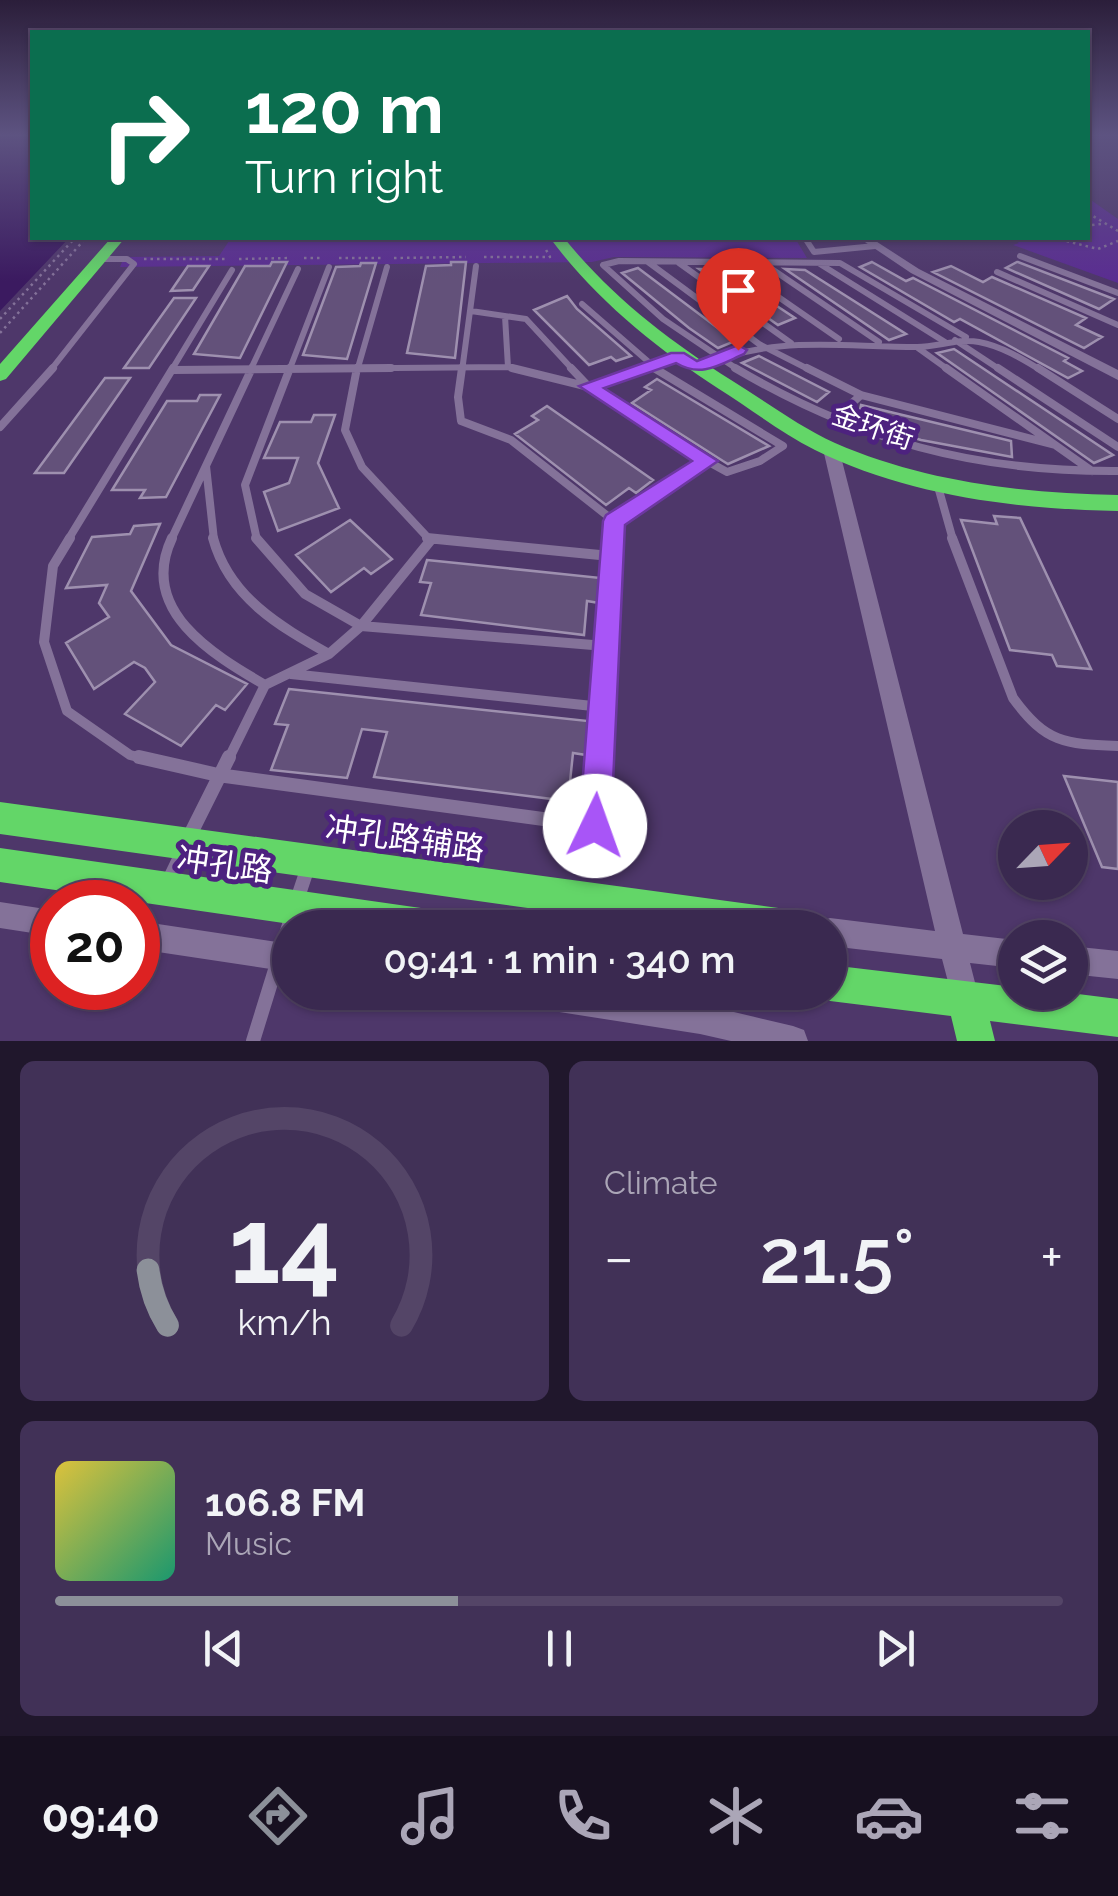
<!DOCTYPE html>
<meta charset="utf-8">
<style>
:root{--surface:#3a2950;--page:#413157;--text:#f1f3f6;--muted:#aba6b7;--line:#544567;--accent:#8c9099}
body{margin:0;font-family:Raleway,"Noto Sans SC",sans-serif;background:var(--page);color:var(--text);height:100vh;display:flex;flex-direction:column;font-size:38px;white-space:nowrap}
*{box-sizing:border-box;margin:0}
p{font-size:32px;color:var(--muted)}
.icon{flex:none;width:55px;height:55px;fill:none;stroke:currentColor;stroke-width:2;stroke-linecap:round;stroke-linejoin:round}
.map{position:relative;height:1041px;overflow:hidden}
.drawer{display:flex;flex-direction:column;gap:20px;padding:20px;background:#20172c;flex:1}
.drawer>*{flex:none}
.banner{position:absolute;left:30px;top:30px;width:1060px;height:210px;border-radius:0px;box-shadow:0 2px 8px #0004,0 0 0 2px var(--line);background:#0b6e4f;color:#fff;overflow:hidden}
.needle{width:65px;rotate:65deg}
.controls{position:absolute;left:998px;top:810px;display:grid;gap:20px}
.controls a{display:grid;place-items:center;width:90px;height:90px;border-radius:50%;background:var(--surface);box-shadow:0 2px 8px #0004,0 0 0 2px var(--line);font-size:50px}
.speed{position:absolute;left:30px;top:880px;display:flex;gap:20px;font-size:50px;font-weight:700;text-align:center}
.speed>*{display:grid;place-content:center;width:130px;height:130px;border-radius:50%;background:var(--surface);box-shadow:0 2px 8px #0004,0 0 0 2px var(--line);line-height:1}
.speed .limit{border:15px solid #d22;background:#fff;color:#111}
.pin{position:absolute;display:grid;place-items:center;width:85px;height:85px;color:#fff;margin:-102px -42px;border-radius:50% 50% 50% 0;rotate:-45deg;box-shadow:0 0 10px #0007}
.pin .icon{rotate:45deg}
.me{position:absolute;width:110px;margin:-55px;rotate:3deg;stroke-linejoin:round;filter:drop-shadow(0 0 8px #0008)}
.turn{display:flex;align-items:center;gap:35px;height:210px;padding:0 50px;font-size:45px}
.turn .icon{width:130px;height:130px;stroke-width:2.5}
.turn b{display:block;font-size:70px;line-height:85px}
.big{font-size:75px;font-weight:600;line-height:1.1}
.drawer .tile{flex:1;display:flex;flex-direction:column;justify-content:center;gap:15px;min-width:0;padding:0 35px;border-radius:15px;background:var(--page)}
.drawer .dial{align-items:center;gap:0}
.dial svg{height:260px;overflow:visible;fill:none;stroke:var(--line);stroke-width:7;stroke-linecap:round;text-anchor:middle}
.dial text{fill:var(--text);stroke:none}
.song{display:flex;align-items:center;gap:30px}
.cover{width:120px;height:120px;border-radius:15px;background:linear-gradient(135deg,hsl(50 70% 55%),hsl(160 70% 35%))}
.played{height:10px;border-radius:5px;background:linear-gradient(90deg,var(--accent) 40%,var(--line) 40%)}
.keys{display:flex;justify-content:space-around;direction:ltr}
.heat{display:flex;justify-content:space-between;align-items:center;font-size:55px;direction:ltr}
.drawer .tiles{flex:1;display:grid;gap:20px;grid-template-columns:1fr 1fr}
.tile:last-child{grid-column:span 2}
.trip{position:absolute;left:272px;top:910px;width:575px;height:100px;border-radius:50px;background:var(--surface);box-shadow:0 2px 8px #0004,0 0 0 2px var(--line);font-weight:600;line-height:100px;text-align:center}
.tab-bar{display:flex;height:160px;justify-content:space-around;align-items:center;background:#171020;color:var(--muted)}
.tab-bar .icon{width:70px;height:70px}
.tab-bar .on{color:var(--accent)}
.tab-bar b{font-size:45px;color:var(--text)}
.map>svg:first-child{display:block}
</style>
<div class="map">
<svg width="1118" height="1041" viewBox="0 0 1118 1041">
<rect width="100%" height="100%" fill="#4e376a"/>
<path fill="#5a2d91" d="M1088,198L1118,219V283L1013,245L1019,243L1011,238H1088Z
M231,238H795L807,258L614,257L592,262L120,267L124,257L219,256Z"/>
<path fill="#3b1a60" d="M0,135H32V238H69L0,311Z"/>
<path fill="#63517a" stroke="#9e90af" stroke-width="2.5" d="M272,262H287L240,358L194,354L245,266H270Z
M451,262H466L455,358L407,353L426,266L451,265Z
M872,262L906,281L913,278L1068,358L1064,361L1082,371L1068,378L960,319L954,322L860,267Z
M1017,262H1018L1114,299L1099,309L1006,268Z
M361,263H376L347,359L303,355L336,267L360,266Z
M188,266H209L193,290L171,291Z
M951,266L983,282L992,277L1086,318L1076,325L1102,337L1084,348L933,272Z
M638,268L735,341L718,348L689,328L622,273Z
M699,269H721L795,318L778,325Z
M785,269L805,270L906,334L889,340Z
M567,296L577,309L631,356L616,361L611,357L589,365L534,310Z
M174,298H196L149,368H124Z
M954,349L1113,455L1094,463L937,353Z
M759,356L829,392L817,402L742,363Z
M105,378H130L64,473H35Z
M657,379L769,446L728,464L723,461L632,403L651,390L645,387Z
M200,395H220L166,497L140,498L145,490H112L167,401H197Z
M861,405L1011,441L1012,457L921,440L875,426L858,419Z
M547,406L653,480L636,493L629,488L606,505L515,434L538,420L532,416Z
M314,415H335L318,463L339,508L278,531L264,492L289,483L298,458H264L280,422H311Z
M994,516L1020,518L1091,669L1057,666L1052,655L1010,650L961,520L997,524Z
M350,520L392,559L371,574L364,568L331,592L296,555Z
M160,524L131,591L171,645L247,684L225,710L216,705L181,746L125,714L155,682L145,668L134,662L94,689L66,643L109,617L99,603L107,585L66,588L92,537L130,534L134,526Z
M427,560L601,578L599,603L587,601L584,635L421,615L431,583L420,582Z
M289,689L588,721L586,755L573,753L568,801L374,777L387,732L362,729L347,778L271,770L288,725L275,724Z
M1064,776L1118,782V869L1102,867Z"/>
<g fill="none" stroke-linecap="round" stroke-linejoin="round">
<path stroke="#847299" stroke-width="2.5" stroke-dasharray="2.5 4" stroke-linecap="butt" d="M1088,213L1118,231
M1092,225L1102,224
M1054,238L1098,249L1118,241
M484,257H550L545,248
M304,258H321
M339,258H381
M394,258L466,257
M144,259H226
M239,259L291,258
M0,319L75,238
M0,333L86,238"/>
<path stroke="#847299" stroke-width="6" d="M805,238L814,252L875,246
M1020,256L1118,293
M648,262L759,344L812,371
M728,262L839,339
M679,263L791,343
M763,263L879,342
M820,264L945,342
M997,272L1118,325
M582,304L659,371
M471,311L526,319L574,371
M505,316L508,367
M955,340L1002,371
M918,348L950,371
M696,368C775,334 835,347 917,347C938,347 958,338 979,342C1001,346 1023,359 1042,371
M173,370L508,367L522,371
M50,371L134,264L127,259H100
M171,371L232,270
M250,371L298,269
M289,371L329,267
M357,371L387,267
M462,371L476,266
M638,371L678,357
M740,371L663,319L603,265L619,261L840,263L966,337"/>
<path stroke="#847299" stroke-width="8" d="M357,368L345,430L362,467L430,540
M462,368L458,397L461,421L511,440L614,521L613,540
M512,368L589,387L645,368
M571,368L589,387L707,461L614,521
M654,368L783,446L760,461L727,472L707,461
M735,368C859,441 975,472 1118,471
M807,368L861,395L1055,445
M946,368L1092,471
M998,368L1118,447
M1038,368L1118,419
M173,370L391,368
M833,420L861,395
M0,427L53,368
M206,466L214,540
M937,483L953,540
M68,540L173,368
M171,540L252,368
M257,540L245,485L290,368"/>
<path stroke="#847299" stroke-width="10" d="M70,538L53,566L44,642L67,711L130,755L150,760
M172,538C138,610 212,654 265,685
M213,538C229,597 279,626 329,654
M256,538L305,594L361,626L605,646
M427,538L610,556
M952,538L1013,698C1046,743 1064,744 1118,746
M291,674L602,707
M228,760L265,685L329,654L361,626L430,541
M599,760L613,538"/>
<path stroke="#847299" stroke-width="14" d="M139,757L218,775L595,826L599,757
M189,837L229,757
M168,882L183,851
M297,900L308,867
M253,1041L292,915"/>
<path fill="#847299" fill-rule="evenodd" d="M859,238H871L919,269L1118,370V380L911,273Z
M831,444L839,449L963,934L1015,940V968L970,963L980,1002L976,1012L966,1016L956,1012L942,959L830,946V928H818L820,922L830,918L935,931L823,449Z
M0,902L52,910V936L0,928Z
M138,921L290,944V972L138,949Z
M1070,946L1118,951V979L1070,974Z
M507,992H621L700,1004L793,1026L804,1030L808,1041H731L700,1034L521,1006L511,1002Z"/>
<path fill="#63d668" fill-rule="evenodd" d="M111,238H125L6,379L0,381V364Z
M550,238H564C611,296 668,340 731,380C765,401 798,426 835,443C925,482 1021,493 1118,495V511C1015,509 909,496 815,450C781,433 751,409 719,389C655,347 596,300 550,238Z
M0,802L800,911L812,916L817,928H671L0,834Z
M0,848L442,911L454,916L459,928H318L0,882Z
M830,965L1015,987V992H1062L1118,999V1037L990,1021L995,1041H957L951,1016L830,1001L817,996L816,992H830Z"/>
</g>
<linearGradient id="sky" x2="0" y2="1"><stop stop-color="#2b1e3a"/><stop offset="0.48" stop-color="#5d5381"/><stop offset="1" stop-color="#5d5381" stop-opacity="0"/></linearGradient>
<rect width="1118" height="281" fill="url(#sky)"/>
<path fill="#a855f7" stroke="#6d37a1" stroke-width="2.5" d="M738,345L747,350L744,354C719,365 701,378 676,363L604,388L718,461L625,525L611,826L606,837L595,842L584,837L579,826L603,521L606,515L692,461L579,386L671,353H684L697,361Z"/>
<g text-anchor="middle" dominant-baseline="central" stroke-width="10" stroke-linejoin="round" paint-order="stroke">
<g font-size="28" fill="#fff" stroke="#4d227f">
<text transform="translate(873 427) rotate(19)">金环街</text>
</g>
<g font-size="32" fill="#fff" stroke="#4d227f">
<text transform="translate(405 838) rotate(8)">冲孔路辅路</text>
<text transform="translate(225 864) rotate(8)">冲孔路</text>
</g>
</g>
</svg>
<div class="controls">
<a><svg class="needle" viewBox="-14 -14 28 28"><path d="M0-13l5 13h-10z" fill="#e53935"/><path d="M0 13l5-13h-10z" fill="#aba6b7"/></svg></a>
<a><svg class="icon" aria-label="layers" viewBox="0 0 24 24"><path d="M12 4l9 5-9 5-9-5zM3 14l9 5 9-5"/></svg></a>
</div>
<div class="speed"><div class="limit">20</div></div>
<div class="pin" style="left:738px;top:350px;background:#d93025"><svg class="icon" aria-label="arrive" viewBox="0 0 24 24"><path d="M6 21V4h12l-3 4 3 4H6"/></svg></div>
<svg class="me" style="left:595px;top:826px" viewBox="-20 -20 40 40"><circle r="19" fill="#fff"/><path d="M0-13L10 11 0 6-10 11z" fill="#a855f7"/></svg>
<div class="trip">09:41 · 1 min · 340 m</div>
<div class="banner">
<div class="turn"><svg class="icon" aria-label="right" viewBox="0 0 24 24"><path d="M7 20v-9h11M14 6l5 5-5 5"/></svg><div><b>120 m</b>Turn right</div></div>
</div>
</div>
<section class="drawer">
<div class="tiles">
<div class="tile dial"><svg viewBox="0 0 100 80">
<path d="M14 69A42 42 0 1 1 86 69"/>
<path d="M14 69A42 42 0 0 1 8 52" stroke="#8c9099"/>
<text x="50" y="56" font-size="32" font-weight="700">14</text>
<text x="50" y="72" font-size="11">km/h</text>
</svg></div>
<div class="tile"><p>Climate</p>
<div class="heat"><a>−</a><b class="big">21.5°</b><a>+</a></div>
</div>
<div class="tile">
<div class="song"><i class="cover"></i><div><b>106.8 FM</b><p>Music</p></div></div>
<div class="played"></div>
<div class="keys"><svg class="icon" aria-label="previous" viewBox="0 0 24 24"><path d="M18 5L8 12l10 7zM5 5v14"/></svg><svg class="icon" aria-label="pause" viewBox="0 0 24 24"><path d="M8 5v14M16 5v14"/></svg><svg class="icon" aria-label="next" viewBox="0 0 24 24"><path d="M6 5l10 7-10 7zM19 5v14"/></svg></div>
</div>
</div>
</section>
<nav class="tab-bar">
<b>09:40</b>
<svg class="icon on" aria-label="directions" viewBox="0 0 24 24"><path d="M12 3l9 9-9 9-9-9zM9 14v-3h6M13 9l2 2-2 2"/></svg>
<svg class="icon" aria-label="music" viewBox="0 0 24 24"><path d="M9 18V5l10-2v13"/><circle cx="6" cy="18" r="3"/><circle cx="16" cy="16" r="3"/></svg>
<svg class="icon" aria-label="phone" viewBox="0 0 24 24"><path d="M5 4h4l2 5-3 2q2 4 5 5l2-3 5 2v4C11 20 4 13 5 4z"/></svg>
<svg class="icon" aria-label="climate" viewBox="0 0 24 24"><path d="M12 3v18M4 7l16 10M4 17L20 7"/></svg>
<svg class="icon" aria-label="car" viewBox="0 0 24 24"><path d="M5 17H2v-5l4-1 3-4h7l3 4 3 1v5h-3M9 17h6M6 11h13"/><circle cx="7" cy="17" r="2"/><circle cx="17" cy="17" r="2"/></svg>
<svg class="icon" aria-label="filters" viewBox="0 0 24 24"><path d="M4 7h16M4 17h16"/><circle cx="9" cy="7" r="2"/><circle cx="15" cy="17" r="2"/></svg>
</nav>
